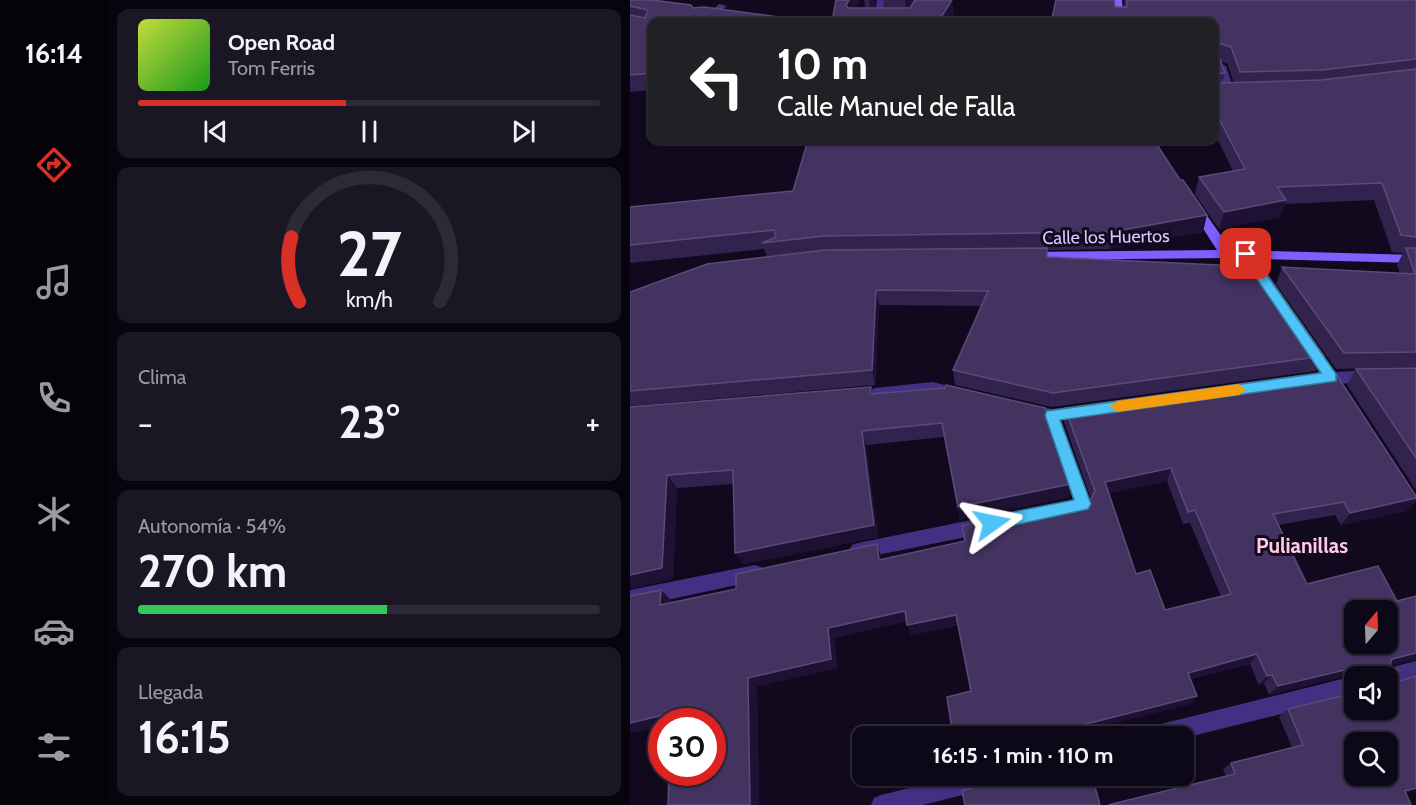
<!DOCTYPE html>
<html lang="es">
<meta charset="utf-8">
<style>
:root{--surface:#0d0817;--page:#1b1624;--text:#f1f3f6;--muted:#9a9aa1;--line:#2d2936;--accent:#d93025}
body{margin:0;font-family:Cabin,sans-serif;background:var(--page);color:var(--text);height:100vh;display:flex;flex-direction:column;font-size:22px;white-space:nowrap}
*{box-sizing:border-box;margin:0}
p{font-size:20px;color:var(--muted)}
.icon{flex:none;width:33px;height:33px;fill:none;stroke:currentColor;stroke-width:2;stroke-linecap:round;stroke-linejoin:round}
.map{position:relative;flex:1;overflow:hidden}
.sheet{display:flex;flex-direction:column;gap:9px;padding:9px;background:#07040d;width:522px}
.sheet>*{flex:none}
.guide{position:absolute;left:18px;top:18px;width:570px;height:126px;border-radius:12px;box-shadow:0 2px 4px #0004,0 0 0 2px var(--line);background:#202124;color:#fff;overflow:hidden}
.needle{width:39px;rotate:19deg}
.controls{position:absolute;left:714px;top:600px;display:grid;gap:12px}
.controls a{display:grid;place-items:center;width:54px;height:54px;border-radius:12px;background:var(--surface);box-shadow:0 2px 4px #0004,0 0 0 2px var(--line);font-size:30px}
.speed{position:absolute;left:18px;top:708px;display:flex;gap:12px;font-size:30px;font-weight:700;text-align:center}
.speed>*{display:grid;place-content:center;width:78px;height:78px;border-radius:50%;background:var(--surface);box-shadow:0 2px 4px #0004,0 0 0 2px var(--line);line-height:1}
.speed .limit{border:9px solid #d22;background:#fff;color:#111}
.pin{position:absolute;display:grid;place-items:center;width:51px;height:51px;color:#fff;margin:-26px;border-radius:12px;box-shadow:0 3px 9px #0006}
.me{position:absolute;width:66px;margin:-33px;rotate:78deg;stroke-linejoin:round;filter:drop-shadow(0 0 4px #0008)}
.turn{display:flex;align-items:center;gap:21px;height:126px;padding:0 30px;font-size:27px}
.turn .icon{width:78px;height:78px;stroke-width:2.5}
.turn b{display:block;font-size:42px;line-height:51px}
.big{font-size:45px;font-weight:800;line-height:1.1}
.sheet .widget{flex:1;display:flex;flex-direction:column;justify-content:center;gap:9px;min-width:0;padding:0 21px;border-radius:12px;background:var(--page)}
.sheet .dial{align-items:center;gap:0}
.dial svg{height:156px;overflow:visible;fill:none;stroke:var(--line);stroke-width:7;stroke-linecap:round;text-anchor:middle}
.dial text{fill:var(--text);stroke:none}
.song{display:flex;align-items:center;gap:18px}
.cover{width:72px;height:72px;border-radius:9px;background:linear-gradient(135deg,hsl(70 70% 55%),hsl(120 70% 35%))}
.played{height:6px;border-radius:3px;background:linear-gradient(90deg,var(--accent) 45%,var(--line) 45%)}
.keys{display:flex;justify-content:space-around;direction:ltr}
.heat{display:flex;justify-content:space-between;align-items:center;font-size:33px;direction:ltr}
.charge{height:9px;border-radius:4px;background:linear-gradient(90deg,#34c759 54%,var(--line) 0)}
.trip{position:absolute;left:222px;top:726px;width:342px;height:60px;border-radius:12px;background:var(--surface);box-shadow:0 2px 4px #0004,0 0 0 2px var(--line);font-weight:800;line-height:60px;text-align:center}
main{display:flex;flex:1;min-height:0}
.menu{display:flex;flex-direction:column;width:108px;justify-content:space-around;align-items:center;background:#050309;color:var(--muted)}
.menu .icon{width:42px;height:42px}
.menu .current{color:var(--accent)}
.menu b{font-size:27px;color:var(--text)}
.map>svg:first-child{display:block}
</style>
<main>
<nav class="menu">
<b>16:14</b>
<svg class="icon current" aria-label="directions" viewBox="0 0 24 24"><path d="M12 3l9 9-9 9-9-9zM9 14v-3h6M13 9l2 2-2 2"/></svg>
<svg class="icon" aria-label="music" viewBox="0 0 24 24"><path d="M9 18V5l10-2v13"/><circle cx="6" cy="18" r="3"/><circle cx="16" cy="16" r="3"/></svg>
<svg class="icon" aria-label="phone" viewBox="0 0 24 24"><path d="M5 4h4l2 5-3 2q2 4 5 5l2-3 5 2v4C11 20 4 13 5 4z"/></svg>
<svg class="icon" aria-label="climate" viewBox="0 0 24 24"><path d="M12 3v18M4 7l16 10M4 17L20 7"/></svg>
<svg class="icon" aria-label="car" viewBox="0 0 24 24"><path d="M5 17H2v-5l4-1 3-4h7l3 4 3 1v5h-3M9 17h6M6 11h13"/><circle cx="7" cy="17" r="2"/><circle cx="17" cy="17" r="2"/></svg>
<svg class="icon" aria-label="filters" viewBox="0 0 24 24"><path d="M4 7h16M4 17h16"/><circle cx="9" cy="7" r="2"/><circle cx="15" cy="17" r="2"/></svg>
</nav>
<section class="sheet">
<div class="widget">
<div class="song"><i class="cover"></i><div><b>Open Road</b><p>Tom Ferris</p></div></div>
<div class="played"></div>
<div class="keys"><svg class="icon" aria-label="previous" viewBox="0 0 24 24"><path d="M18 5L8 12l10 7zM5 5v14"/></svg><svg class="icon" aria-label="pause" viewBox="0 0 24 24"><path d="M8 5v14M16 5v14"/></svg><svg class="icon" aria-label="next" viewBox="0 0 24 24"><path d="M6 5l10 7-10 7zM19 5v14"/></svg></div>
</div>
<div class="widget dial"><svg viewBox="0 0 100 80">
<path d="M14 69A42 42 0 1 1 86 69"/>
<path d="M14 69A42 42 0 0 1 10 36" stroke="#d93025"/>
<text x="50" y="56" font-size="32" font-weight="700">27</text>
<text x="50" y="72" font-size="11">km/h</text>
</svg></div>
<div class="widget"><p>Clima</p>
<div class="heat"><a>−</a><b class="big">23°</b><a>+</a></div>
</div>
<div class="widget"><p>Autonomía · 54%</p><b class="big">270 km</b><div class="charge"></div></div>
<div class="widget"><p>Llegada</p><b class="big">16:15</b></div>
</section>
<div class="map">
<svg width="786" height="805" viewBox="0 0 786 805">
<rect width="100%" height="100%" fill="#110a1f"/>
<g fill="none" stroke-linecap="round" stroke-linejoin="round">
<path fill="#423182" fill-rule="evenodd" d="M247,0H257L252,15L261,16V20L244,19Z
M89,4L97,6L78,22H69Z
M584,62L596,66L605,94L604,96L595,94L587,68H584Z
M740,370L747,376L740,382L689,385L684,383L682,379L684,375L689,373Z
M303,382L330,389L332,393L330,397L325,399L303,394L245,400L240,398L238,394L240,390L245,388Z
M398,404L422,409L455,405L460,407L463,411L460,415L431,420L461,504L459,509L437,515L431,513L429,508L431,503L443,499L416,420L393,414L390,410L393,406Z
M351,518L357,521L359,526L357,531L351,534L228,559L222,557L219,551L222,545L228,543Z
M125,565L131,567L134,573L131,579L125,581L0,608V590Z
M786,661V679L758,687V676H749L751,670Z
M724,676V696L554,738L513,736L516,729L523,726Z
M328,776H378L375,783L368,786L293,805H241L244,798L251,795Z"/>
<path fill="#7f5fff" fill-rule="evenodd" d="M482,0H492L494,22H485Z
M565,203L569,204L601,250L786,255V263L597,258L399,260L393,256L399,252L587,250L559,207Z
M679,340L684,341L714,386L716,390L714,394H704L674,349L672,345L674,341Z"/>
</g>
<path fill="#32224e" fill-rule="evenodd" d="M0,0L63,8L22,22V90L0,92Z
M206,0H231L226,8H235L234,0H246L244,8H254L253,0H284L280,8L324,15L319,22H202Z
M494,0H786V367L706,369L646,284L652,267L770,273L767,265L773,253L762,252L744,200L655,204L650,217L589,229L565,194L569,177L603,171L584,132V22L485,7H494ZM591,62L597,63L604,83H592L595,73Z
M163,191L573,232L479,249L417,250V257L694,356L686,371L422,407L325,385L323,370L352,306L249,305L245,385L0,406V292L137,257L134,249L0,263V207Z
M786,368V490L717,385L726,369Z
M241,387L243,394L315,388L441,484L440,497L330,520L314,437L236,445L248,537L114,564L103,484L47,488L43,579L0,407Z
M435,408L786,496V500L776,511L711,525L705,515L648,525L677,584L760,666L759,668L768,678L786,790L596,776L593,769L601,763L662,747L649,717L658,709L724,710L758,676H726L723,674L639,695L634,683L629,685L620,664L560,679L567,696L561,704L341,691L328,625L281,635L277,621L204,638L207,668L127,686L129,805H38L82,722H32V726L0,733V596L31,590L42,601V603L106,589L247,544L251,559L334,541L332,526L461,499L434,422ZM537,481L553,524L560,523L591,596L535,610L506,574L478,493Z"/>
<path fill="#1e1133" d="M219,0H231L219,22L216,5Z
M240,0H246L242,17L239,0Z
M275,0H284L277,15Z
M322,0L324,15L319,22H308Z
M656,200L650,217L589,229L594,212Z
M577,215L573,232L479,249L481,232Z
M246,290L249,305L245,385L242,370Z
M232,431L236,445L248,537L114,564L105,553Z
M541,468L537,481L472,495L475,482Z
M37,475L47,488L43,579L0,589V575Z
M441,484L440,497L330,520L328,507Z
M786,498L776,511L711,525L720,513Z
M247,544L251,556L253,571L249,560Z
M31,590L42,601L41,615L30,605Z
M275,611L279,621L204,638L207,668L127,686L129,805H120L118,678L198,628Z
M326,615L328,625L281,635L277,625Z
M786,653V660L750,668L762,659Z
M627,654L620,664L552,681L558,673Z
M735,665L723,674L639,695L648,686Z
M642,675L634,683L629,685L637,676Z
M567,696L561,704L446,733L448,726Z
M42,713L49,722H32V726L0,733V723Z
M786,788V790L761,797L775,791Z"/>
<path fill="#443361" stroke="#5b4b7a" stroke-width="1.5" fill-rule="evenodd" d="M0,0H22L61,5L63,8L74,7L187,22H22V73L0,75V15L15,18L18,10L0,6Z
M206,0H219L216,5L218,8H280L285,0H322L308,22H202Z
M426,0H484L485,7H497V0H786V59L691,70L610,72L601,47L588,43L585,45L595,73L586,74L588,83L691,80L786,69V237L771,235L752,183L647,187L656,200L594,212L569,177L615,169L586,113H584V22H421Z
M178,140H524L550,180H553L577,215L481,232L194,236L132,243L146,237L144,230L0,245V207L163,191Z
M417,248V257L632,267L694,356L423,393L323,370L358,291L246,290L242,370L0,391V292L77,264L195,250Z
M776,248H786V352L714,353L652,267L785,274Z
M786,368V458L726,369Z
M704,371L786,496V498L720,513L714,502L643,514L677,584L748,566L767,601L786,596V653L762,659L759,668L768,669V678L771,681L786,676V788L775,791L781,805H478L605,774L601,763L673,745L658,709L724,693V710H758V676H737V667L735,665L648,686L642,675L637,676L627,654L558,673L567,696L448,726L451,736H323L317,697L341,691L326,615L277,625L275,611L198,628L201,659L118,678L120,805H38L39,772H82V722H42V713L0,723V596L31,590L30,605L106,589V574L247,544L249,560L335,541L332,526L461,499L465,491L435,408ZM541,468L558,512L565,510L601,594L535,610L520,570L506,574L475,482ZM724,610H758V644H724ZM724,742H758V776H724Z
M316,385L415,408L441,484L328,507L312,423L232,431L244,525L105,553L103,470L37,475L32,568L0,575V407L241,387L240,394L315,388Z
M377,776H462L470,805H335L332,791L375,779Z"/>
<path fill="#4fc3f7" stroke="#337fa1" stroke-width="1.5" d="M616,250L620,251L706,374V381L430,420L461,504L458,509L362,530L357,528L355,523L357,518L362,516L444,500L415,415L417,411L691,373L612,257V251Z"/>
<path fill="#f59e0b" d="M609,384L616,390L609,395L487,412L480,406L487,401Z"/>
<g text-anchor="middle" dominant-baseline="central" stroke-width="6" stroke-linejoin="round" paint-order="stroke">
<g font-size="18" fill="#d8c8ff" stroke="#110a1f">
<text transform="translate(476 237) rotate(-1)">Calle los Huertos</text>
</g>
<g font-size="21" font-weight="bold" fill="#ffcae3" stroke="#110a1f">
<text x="672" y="545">Pulianillas</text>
</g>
</g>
</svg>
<div class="controls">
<a><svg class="needle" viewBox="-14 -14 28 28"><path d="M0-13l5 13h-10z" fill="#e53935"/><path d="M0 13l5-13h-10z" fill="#9a9aa1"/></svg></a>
<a><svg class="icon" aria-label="sound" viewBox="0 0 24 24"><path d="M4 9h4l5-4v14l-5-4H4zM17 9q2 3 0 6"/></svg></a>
<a><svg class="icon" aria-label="search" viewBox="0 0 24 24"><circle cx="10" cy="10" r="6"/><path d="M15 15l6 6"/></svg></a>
</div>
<div class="speed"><div class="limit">30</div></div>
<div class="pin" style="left:616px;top:254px;background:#d93025"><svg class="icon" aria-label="arrive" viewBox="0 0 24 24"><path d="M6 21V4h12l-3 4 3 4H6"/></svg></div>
<svg class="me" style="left:362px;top:523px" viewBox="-20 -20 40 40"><path d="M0-17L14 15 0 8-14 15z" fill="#4fc3f7" stroke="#fff" stroke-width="4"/></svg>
<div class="trip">16:15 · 1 min · 110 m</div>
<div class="guide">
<div class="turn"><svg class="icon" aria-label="left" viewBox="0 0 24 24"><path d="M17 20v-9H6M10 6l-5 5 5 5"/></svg><div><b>10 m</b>Calle Manuel de Falla</div></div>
</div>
</div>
</main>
